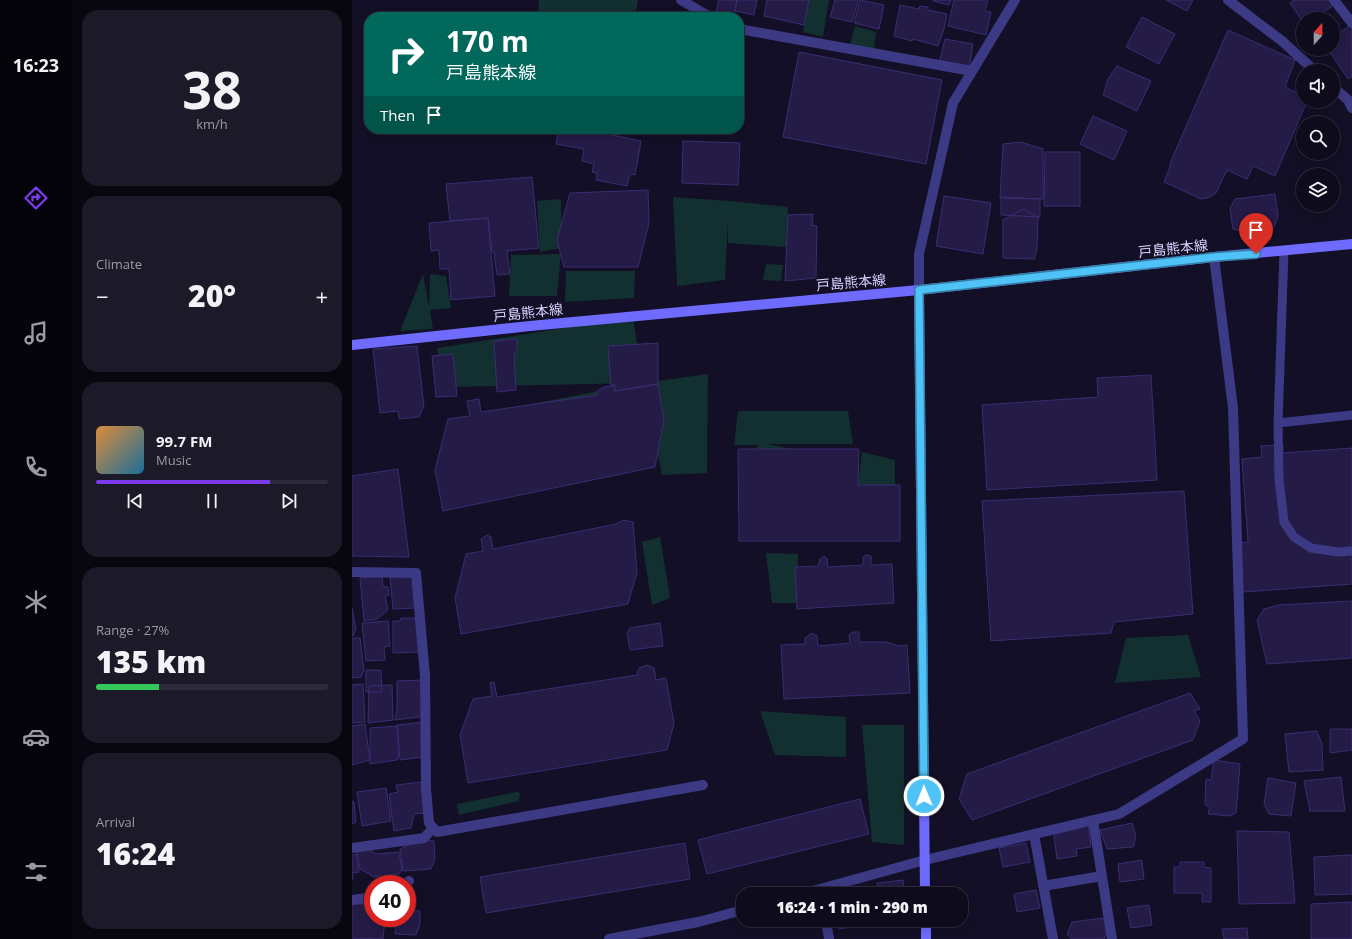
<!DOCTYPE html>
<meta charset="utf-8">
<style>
:root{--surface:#0e0b1c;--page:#1c1929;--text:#f1f3f6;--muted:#9b9ba3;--line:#2e2b3b;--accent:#7c3aed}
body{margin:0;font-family:"Open Sans","Noto Sans JP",sans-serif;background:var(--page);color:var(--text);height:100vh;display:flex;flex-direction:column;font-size:15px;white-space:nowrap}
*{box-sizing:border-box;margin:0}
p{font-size:13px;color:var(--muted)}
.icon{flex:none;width:22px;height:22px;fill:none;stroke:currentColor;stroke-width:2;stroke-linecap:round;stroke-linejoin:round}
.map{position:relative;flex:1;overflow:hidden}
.sheet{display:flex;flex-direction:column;gap:10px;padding:10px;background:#08060f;width:280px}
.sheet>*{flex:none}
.guide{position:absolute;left:12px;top:12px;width:380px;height:122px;border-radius:16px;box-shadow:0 2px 10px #0003,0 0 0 1px var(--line);background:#00695c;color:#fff;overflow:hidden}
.needle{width:26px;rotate:21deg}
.tools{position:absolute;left:944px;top:12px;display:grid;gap:8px}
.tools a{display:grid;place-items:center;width:44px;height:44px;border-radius:50%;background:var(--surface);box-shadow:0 2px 10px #0003,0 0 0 1px var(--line);font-size:20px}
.speed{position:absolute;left:12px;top:875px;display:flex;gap:8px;font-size:20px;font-weight:700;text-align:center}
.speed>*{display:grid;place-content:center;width:52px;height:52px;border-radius:50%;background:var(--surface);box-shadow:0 2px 10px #0003,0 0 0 1px var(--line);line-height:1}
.speed .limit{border:6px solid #d22;background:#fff;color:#111}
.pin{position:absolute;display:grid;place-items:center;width:34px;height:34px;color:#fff;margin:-41px -17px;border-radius:50% 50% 50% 0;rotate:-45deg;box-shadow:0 0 4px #0007}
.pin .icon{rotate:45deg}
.me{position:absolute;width:44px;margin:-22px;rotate:359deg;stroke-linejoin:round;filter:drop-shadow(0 0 3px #0008)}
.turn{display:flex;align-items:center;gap:14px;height:84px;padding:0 16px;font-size:18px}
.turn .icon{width:52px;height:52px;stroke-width:2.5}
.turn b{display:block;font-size:28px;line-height:34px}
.then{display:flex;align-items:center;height:38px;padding:0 16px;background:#0003;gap:8px;font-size:15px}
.big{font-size:30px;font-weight:800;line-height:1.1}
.sheet .card{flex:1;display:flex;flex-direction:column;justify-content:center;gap:6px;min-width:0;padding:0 14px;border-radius:16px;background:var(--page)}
.sheet .dial{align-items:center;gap:0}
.dial b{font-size:52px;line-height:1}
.song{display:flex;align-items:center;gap:12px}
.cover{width:48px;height:48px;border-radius:6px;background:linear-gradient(135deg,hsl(30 70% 55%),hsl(200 70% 35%))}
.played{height:4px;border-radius:2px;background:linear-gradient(90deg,var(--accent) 75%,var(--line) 75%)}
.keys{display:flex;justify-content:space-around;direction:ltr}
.heat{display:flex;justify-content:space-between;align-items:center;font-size:22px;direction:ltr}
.charge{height:6px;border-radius:3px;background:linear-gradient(90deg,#34c759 27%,var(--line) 0)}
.trip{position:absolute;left:384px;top:887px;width:232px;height:40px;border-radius:16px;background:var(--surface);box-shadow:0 2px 10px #0003,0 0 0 1px var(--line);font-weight:800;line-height:40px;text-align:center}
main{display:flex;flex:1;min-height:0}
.menu{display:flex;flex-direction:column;width:72px;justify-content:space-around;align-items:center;background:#06040b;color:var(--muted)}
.menu .icon{width:28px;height:28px}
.menu .selected{color:var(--accent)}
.menu b{font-size:18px;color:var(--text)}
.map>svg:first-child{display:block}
</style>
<main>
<nav class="menu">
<b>16:23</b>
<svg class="icon selected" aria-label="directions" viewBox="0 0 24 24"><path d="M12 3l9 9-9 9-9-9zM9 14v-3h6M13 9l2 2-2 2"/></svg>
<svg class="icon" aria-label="music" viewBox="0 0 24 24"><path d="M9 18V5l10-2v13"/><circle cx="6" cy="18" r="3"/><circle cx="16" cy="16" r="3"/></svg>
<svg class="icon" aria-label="phone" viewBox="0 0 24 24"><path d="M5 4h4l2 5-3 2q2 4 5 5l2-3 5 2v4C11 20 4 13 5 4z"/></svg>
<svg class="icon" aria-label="climate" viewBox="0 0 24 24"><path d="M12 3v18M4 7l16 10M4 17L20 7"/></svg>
<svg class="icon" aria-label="car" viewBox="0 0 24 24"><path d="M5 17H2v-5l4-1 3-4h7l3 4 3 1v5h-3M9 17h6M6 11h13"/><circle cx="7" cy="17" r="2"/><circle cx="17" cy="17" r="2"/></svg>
<svg class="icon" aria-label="filters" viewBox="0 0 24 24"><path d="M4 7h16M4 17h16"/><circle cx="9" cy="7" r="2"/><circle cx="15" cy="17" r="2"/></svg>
</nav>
<section class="sheet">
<div class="card dial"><b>38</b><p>km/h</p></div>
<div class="card"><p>Climate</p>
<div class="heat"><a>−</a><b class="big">20°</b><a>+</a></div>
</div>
<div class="card">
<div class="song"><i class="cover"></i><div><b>99.7 FM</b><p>Music</p></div></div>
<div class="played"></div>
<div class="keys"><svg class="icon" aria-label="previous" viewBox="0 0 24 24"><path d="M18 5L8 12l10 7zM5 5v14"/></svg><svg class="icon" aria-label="pause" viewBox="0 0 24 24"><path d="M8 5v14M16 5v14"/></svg><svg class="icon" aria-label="next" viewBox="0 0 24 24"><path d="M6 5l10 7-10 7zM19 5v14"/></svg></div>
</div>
<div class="card"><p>Range · 27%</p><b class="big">135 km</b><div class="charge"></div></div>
<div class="card"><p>Arrival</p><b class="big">16:24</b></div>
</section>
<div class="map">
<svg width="1000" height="939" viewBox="0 0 1000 939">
<rect width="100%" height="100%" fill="#130f26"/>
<path fill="#12302f" d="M187,0H286L283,17H213L186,15Z
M457,0H477L471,37L451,32Z
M503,26L524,32L522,49L498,45Z
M321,197L377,201L436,207L434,247L376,243V222L373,280L325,286Z
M209,199L210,248L188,252L185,201Z
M209,254L205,296H157L159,255Z
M414,264L431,265L429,281L411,280Z
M214,271H283L282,298L213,302Z
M71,274L77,307L78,274L94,276L99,308L78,310L81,329L48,331Z
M281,317L291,383L356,374L355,473L310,475L298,417L99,420L287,383L91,387L85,348Z
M386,411H496L501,444H416L490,459L396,522L406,445H382Z
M510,452L543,460V485H506Z
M308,537L318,598L300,605L290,542Z
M414,553L446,554L445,603H420Z
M836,635L849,677L763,683L774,638Z
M408,711L494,717V757L423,755Z
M510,725H552V845L520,842Z
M164,792L169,793L166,801L107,815L105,804Z"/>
<path fill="#241b47" stroke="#3b2d73" d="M367,0H385L382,15L364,11Z
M385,0H405L402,15L383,11Z
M415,0H457L452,25L412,16Z
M483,0H506L500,22L478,17Z
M508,0L532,5L527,29L502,23Z
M581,0H599L597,5L581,1Z
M602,0H636L633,11L639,12L634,35L596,26Z
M814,0H841L835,11Z
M943,0H978L982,5L961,19H951V22L938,3Z
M548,5L567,9L568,6L576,7V10L595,14L592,29L586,46L561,39L560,41L542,36Z
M790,17L823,34L807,64L774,47Z
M999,25L1000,27V76L996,79L976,49H981V37Z
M876,30L943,60L933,87L951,96V101H955L923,176L901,166L895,179L875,170L864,193L856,198L849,199L812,182L818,167L819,161Z
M593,39L621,44L617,69L587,63Z
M447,52L590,80L574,164L431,137Z
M765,66L799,81L785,111L751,95L756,79Z
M741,116L775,131L762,160L728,144Z
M207,129H231L289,141L283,175L278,174L275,186L244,180L245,173L240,172L242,164L230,161L232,149L204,144Z
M331,141L388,143L386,185L330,183Z
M669,142L691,149V199L648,198L651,144Z
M693,152H728V206H692Z
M180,177L187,248L155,251L158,274L145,275L142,252H140L136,218L98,221L94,184Z
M296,190L297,223L286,267H212L205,240L218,193Z
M923,194L926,216L922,227L885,230L881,229L878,208L883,199Z
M592,196L639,203L631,254L584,246Z
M649,197L688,199V217L649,215Z
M671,209L686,217L685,250L682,259L651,258V220Z
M461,214L460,225L465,226L464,278L433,281L436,215Z
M136,218L143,296L99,300L97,269H88L87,250L79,251L77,223Z
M165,339V353H162L164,390L145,392L142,341Z
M306,343V384L263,391L262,385L259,386L256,346Z
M65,346L72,406L67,417L47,419L46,411L28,413L21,349Z
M101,354L105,396L84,397L80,356Z
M799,375L805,480L635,490L630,405L746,397L745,378Z
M306,384L312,420L303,467L91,511L83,470L96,419L118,416L115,401L127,399L129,412L245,395V391L252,387L259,386L262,385L263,391Z
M931,445V453L1000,448V584L891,592L887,543L896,542L890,459L910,457L909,446Z
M386,449H507L506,485H548V541H387Z
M46,469L57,557L0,556V476Z
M832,491L841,614L762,622L759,633L639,641L630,501Z
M271,520L281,522L285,572L276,604L109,634L103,598L114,554L131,551L129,539L135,535L139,537L141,549L264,524Z
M514,555L519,556V565L540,564L542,603L445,609L443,567L466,566L468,559L472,556L475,559L476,567L511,565V557Z
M63,575L65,608L41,609L38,577Z
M30,576L31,587H36L37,595L33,596L36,610L25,619L12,621L8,578Z
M1000,601V658L915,664L905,620L912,609L927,605Z
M0,608L4,629L1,636H0Z
M49,618H65L68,652L41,653V621H48Z
M36,621L38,646L32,647L33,660L14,661L10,623Z
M308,623L311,646L278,650L275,633L278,628Z
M501,632H507V642H534L547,646L555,645L558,693L432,699L429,645L453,644V638L460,633L465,636L466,646L498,643L497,635Z
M0,638H8L12,670L9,677L0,678Z
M295,665L302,668L304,680L314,678L322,723L315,750L116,783L108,735L121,699L140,696L138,683L142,682L145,697L285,675L287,668Z
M14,670H29L30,692H14Z
M69,680L71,710L68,717L43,720L45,709V681Z
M11,684L13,722L0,723V685Z
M40,685L41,720L16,723L17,686Z
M838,693L848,709L842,711L848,721L841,740L620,820L607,799L615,774Z
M72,722V757L48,760L45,725Z
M13,724L18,760L0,765V726Z
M45,726L47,754L45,760L18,764V728Z
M978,729H1000V750L978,753Z
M965,731L970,744L971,770L937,772L933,734Z
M862,760L888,764L884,813L878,816L856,814L858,807L853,805L854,779L859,780Z
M989,777L993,811H958L952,781Z
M916,778L944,783L939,816L917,814L912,804Z
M71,782L72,813L62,814L59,828L42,831L37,794L46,792L44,785Z
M34,788L39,821L10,826L5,792Z
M508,799L517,834L355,874L346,840Z
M0,801L2,802L4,822L0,824Z
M736,823L739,847L724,849L725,856L705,859L701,828Z
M780,823L784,837L781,847L755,849L748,830Z
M885,831L937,832L943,903L887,904Z
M67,840L82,841L83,859L79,869L51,871L48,849Z
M333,843L338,879L134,913L128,877Z
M674,843L678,862L651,867L647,848Z
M17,849L24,854L47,852L50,870L47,874L22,877L8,869L5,851Z
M4,854L7,872L0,873L1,879H0V855Z
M1000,855V894L963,895L962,857Z
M790,860L792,879L768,882L766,864Z
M828,862H852V867L859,868V902H850V893H822V867H828Z
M551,880L553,894H527L525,883Z
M514,888V894H484L486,892Z
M684,890L688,908L665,912L662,894Z
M55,898H61L60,910L68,911V924L64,935L43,934L44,918H55Z
M16,901H21V918H33L31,939L0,938V904H16Z
M1000,902V939H959V904Z
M797,905L800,925L779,928L775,908Z
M751,918L755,931L752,939H720L715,934L720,922Z
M485,920H517V924L487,929Z
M895,928L896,939H872L870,929Z"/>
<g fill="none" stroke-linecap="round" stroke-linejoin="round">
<path stroke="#3d3a85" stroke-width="9" d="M1000,415L926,423L927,479L932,522L942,537L959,548L986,552L1000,551
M926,423L932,251"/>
<path stroke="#3d3a85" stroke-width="10" d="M329,0L358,17
M876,0L930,41L963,71
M982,0L1000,23
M387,29L620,71
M981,87L996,100L1000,108
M567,290V254L601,103L663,0
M0,572L64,573L73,676L74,789L77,823L85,832L351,785
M741,820L760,939
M682,834L701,939
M0,848L72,838L81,828
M52,884L57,881
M691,886L750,876
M450,894L573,860L767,814L891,739L881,408L862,257
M0,900L21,897
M474,920L477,939
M257,939L346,922L391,910"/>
<path stroke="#6f6bff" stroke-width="10" d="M567,290L573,894
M0,345L178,326L567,290L862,257L1000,244
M574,920V939"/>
</g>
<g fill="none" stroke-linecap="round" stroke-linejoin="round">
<g stroke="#337fa1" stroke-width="10">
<path id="route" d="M572,796L567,290L862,257L904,254"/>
</g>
<use href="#route" stroke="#4fc3f7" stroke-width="7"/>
</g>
<g text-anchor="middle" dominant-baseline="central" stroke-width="4" stroke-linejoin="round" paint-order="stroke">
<g font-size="14" fill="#d9d4ff" stroke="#130f26">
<text transform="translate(821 248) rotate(-6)">戸島熊本線</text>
<text transform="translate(499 282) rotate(-5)">戸島熊本線</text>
<text transform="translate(176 312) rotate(-6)">戸島熊本線</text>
</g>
</g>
</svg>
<div class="tools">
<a><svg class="needle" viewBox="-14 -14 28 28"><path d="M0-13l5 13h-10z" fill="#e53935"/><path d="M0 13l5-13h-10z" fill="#9b9ba3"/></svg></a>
<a><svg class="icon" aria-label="sound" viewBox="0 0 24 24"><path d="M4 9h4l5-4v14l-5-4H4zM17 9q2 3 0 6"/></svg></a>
<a><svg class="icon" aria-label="search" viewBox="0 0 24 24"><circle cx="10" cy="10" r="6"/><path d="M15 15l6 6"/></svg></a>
<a><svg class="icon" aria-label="layers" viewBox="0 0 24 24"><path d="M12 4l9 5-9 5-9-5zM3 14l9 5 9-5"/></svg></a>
</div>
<div class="speed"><div class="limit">40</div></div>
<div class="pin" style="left:904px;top:254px;background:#d93025"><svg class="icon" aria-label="arrive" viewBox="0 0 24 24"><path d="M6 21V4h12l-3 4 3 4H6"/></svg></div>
<svg class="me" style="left:572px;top:796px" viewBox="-20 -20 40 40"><circle r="17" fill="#4fc3f7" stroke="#fff" stroke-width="3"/><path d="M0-11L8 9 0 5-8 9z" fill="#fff"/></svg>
<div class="trip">16:24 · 1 min · 290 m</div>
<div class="guide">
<div class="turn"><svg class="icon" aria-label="right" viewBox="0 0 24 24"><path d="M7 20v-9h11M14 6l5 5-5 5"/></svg><div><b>170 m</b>戸島熊本線</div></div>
<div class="then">Then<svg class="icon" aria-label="arrive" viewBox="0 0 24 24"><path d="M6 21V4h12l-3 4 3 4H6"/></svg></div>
</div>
</div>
</main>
